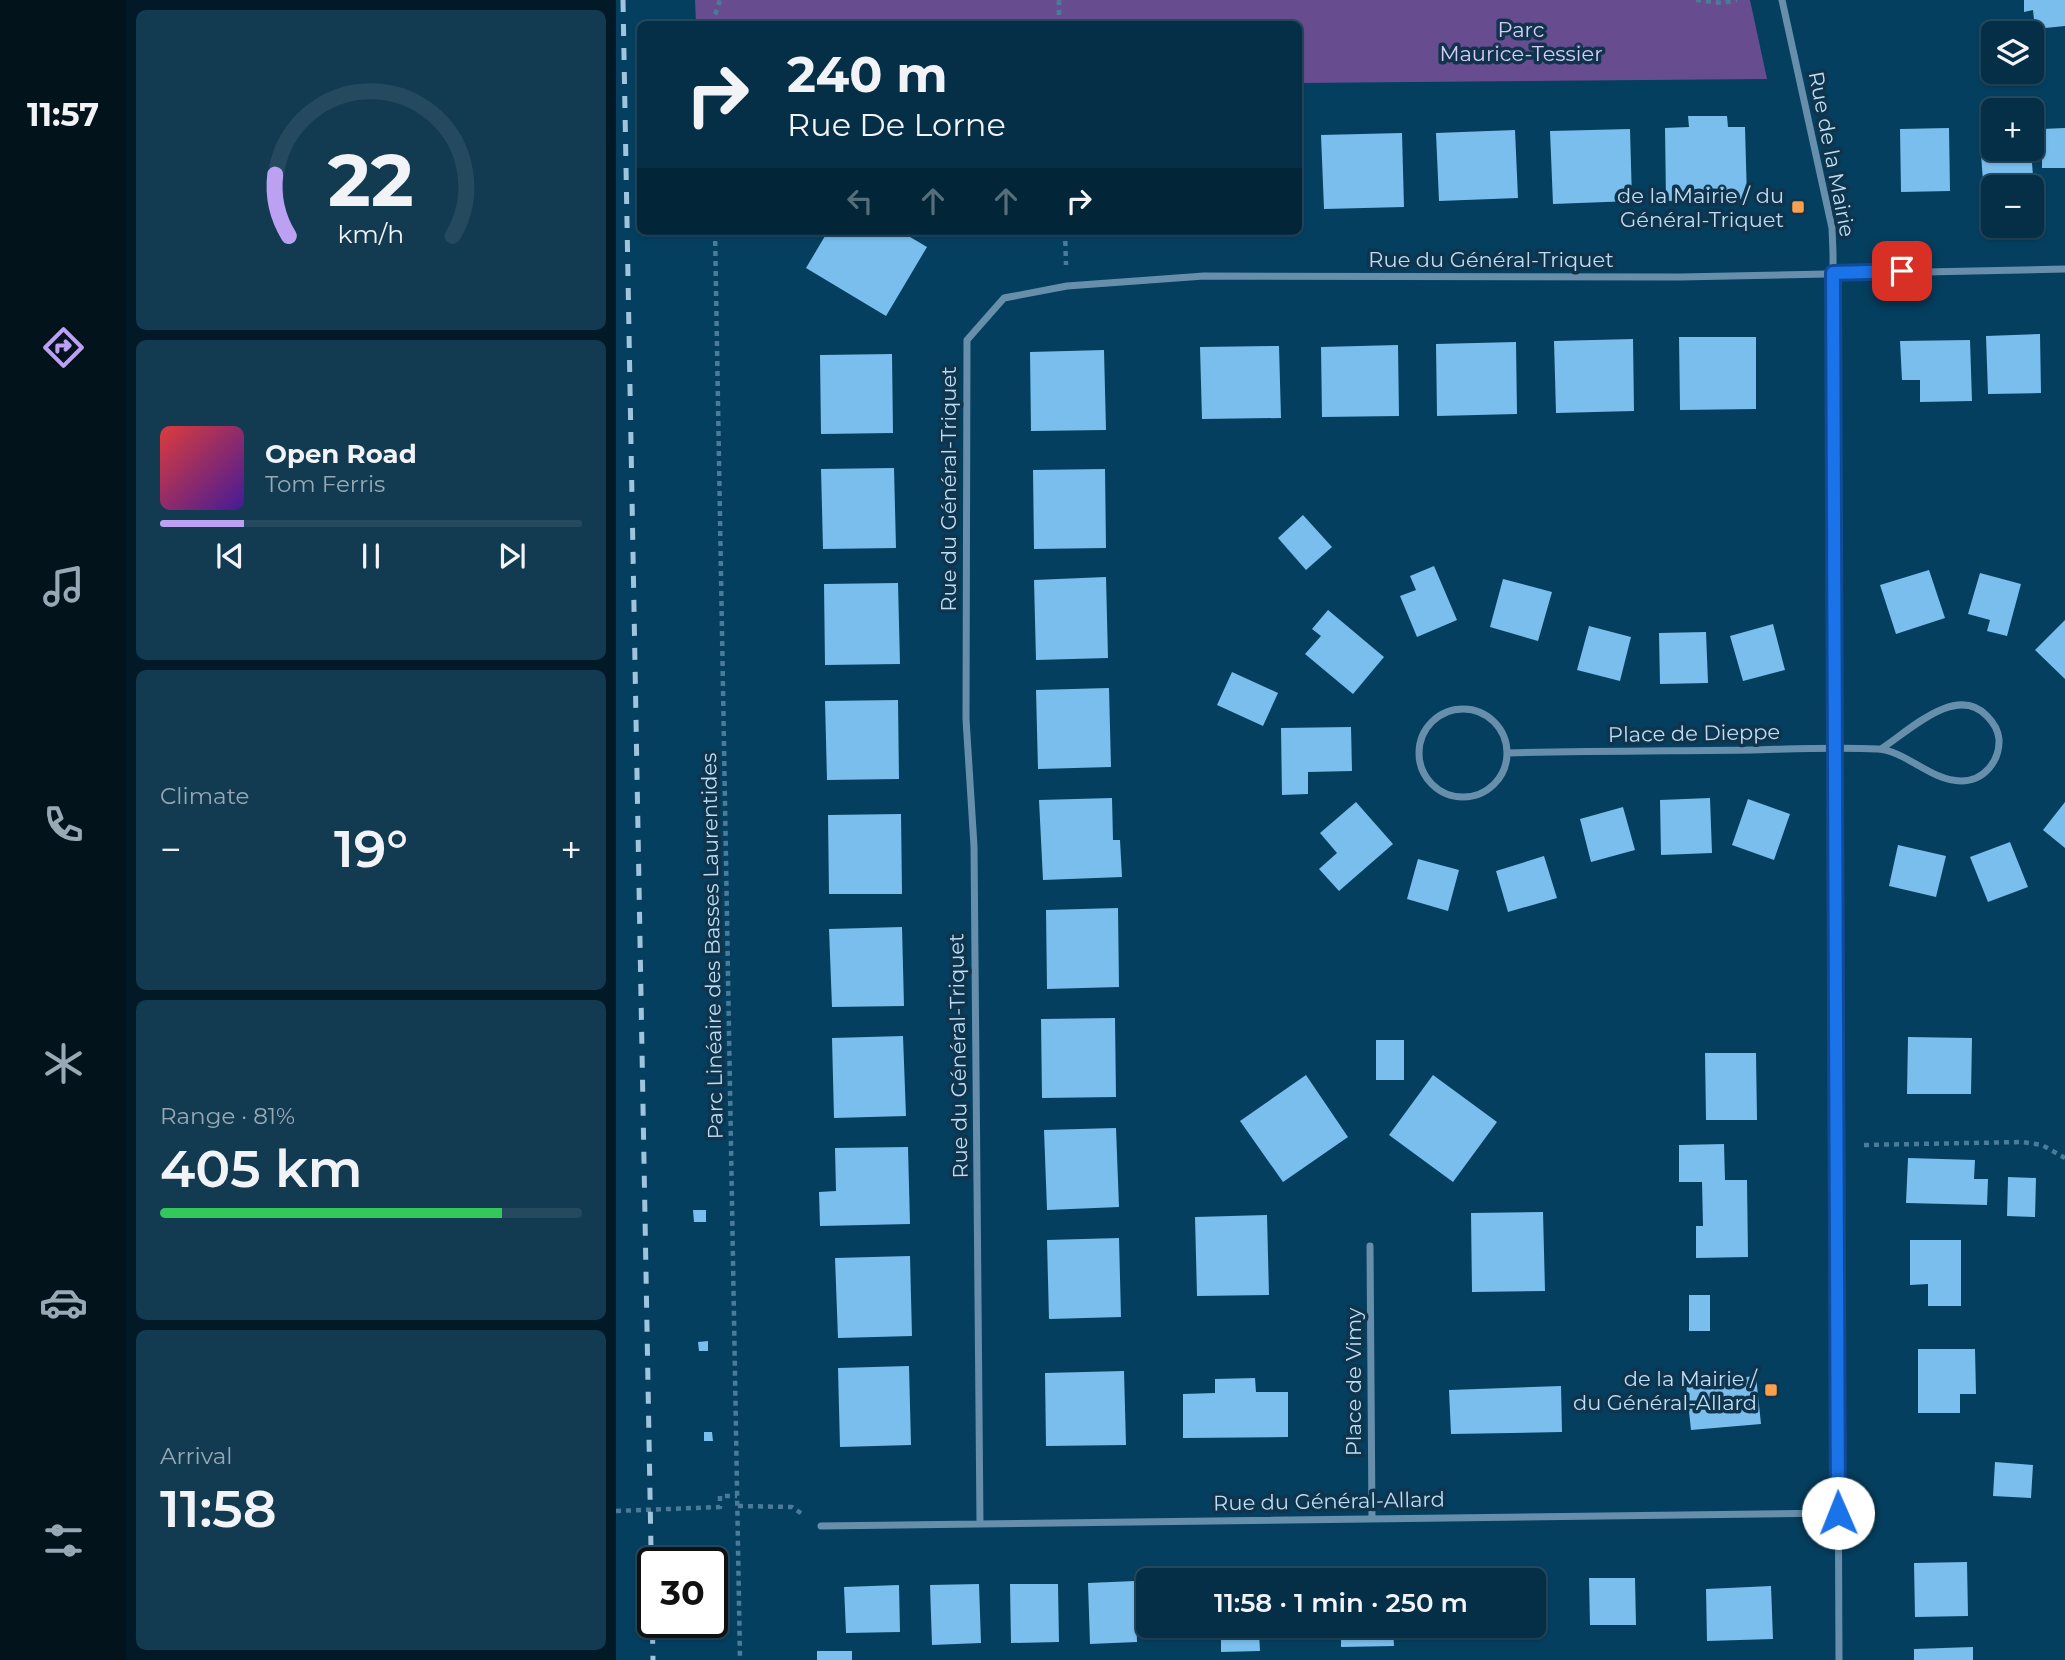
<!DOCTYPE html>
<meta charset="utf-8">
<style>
:root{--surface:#042f47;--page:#123b52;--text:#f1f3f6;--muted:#97a9b4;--line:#254a60;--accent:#bca0f2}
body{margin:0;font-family:Montserrat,sans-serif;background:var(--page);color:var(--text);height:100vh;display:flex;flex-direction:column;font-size:26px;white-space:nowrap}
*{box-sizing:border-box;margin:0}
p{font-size:23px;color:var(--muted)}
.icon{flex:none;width:38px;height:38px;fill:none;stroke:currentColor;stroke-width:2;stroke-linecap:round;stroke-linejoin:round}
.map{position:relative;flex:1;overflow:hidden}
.sheet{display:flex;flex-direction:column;gap:10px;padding:10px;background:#021a27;width:490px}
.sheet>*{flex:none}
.guide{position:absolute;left:21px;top:21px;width:665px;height:214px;border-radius:10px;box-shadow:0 2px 5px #0004,0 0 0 2px var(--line);background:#042f47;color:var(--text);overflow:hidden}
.tools{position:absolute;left:1365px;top:21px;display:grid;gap:14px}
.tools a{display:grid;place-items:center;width:63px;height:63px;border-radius:10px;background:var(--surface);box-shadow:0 2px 5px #0004,0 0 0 2px var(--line);font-size:35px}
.speed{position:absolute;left:21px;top:1547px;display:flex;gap:14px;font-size:35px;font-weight:700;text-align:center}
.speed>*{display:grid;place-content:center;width:91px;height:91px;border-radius:50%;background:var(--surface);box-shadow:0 2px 5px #0004,0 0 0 2px var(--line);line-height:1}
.speed .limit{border:4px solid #111;border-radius:10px;background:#fff;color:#111}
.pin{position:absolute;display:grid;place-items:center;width:60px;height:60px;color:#fff;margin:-30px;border-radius:14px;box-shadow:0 4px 10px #0006}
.me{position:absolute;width:77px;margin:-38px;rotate:359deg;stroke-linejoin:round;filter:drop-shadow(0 0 5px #0008)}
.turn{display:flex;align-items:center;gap:24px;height:147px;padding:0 35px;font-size:32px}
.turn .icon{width:91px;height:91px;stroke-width:2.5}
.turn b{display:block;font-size:49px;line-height:60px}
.lanes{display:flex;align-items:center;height:66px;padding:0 35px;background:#0003;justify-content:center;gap:35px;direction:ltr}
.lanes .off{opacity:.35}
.big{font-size:52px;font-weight:600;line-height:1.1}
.sheet .card{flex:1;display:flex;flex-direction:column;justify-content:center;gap:10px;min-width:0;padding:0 24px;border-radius:10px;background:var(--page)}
.sheet .dial{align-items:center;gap:0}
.dial svg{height:182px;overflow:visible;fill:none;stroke:var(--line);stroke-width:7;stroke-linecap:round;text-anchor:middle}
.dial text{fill:var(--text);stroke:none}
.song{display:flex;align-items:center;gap:21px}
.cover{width:84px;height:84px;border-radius:10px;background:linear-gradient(135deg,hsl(0 70% 55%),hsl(260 70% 35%))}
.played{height:7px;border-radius:4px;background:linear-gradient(90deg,var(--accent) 20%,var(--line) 20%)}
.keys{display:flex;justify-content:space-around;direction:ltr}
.heat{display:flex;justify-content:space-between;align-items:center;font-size:38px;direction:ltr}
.charge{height:10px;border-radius:5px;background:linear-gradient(90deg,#34c759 81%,var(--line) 0)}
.trip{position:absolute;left:520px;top:1568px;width:410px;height:70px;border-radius:10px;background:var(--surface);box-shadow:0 2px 5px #0004,0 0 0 2px var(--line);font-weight:600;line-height:70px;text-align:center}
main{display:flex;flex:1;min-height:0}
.dock{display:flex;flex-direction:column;width:126px;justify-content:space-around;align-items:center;background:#02131c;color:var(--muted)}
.dock .icon{width:49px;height:49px}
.dock .active{color:var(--accent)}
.dock b{font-size:32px;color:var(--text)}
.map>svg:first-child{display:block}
</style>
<main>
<nav class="dock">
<b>11:57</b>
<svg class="icon active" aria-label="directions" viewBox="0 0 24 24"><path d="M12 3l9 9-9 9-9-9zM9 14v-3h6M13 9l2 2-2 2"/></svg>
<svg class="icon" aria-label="music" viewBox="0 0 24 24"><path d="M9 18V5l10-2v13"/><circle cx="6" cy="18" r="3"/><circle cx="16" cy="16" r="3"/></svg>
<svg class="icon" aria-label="phone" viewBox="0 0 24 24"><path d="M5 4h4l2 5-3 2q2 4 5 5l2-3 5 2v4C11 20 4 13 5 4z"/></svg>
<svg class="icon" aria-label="climate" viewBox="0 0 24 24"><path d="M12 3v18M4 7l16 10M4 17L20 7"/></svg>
<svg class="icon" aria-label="car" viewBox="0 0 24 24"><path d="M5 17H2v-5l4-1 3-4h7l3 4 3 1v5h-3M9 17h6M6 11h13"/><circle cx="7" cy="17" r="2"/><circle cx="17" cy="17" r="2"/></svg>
<svg class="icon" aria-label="filters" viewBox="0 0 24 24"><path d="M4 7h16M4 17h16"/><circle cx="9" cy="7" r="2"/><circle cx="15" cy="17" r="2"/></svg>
</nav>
<section class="sheet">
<div class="card dial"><svg viewBox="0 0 100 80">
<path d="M14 69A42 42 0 1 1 86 69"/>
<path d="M14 69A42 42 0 0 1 8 42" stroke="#bca0f2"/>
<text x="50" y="56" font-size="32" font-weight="700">22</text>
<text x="50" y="72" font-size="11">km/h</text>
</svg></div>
<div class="card">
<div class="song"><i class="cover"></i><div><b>Open Road</b><p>Tom Ferris</p></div></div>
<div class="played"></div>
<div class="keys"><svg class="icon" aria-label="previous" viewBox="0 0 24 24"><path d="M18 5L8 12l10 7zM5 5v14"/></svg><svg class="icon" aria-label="pause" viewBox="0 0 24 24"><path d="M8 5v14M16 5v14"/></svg><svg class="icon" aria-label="next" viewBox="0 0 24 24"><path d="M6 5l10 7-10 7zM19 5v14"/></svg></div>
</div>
<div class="card"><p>Climate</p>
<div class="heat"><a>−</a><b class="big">19°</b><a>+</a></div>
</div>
<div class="card"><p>Range · 81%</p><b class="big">405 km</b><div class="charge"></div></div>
<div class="card"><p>Arrival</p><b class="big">11:58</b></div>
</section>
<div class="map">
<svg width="1449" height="1660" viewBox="0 0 1449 1660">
<rect width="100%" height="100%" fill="#053f5f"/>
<path fill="#674d90" d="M79,0H1134L1151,79L683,83L682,24H80Z"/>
<path fill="#7abeed" d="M1408,0H1449V26L1419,29L1417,10L1408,12Z
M1072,116H1111L1112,127H1129L1131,199L1050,201L1049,128L1073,127Z
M1377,127V149H1415L1418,190L1416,187H1377V193L1368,194L1363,128Z
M1333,128L1334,191L1285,192L1284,129Z
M1449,128V168H1426V129Z
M1014,129L1016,201L937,204L934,131Z
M899,130L902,198L823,201L820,133Z
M786,133L788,207L708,209L705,135Z
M212,231H284L311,247L270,316L190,268Z
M1424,334L1425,393L1372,394L1370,336Z
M1063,337H1140V409L1064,410Z
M1017,339L1018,411L940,413L938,341Z
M1354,340L1356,401L1304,402V380H1286L1284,341Z
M900,342L901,414L821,416L820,344Z
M782,345L783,416L706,417L705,347Z
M663,346L665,418L586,419L584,347Z
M488,350L490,430L415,431L414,352Z
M276,354L277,433L205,434L204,355Z
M278,468L280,548L207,549L205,469Z
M489,469L490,548L418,549L417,470Z
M687,515L716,547L690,570L662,538Z
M818,566L841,620L801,637L784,596L800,590L794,576Z
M1313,570L1329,618L1280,634L1264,585Z
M1364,573L1405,584L1391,636L1371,631L1374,620L1352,614Z
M490,577L492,658L420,660L418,580Z
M887,579L936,592L922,641L874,627Z
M282,583L284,664L209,665L208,584Z
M712,610L768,657L737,694L689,654L705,636L696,629Z
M1449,620V679L1419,650Z
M1157,624L1169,670L1127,681L1114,636Z
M973,626L1015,637L1004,681L961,670Z
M1090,632L1092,683L1044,684L1043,633Z
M616,672L662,693L647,726L601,705Z
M493,688L495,767L422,769L420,690Z
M282,700L283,779L211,780L209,701Z
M735,727L736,771L692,772V794L666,795L665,728Z
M496,798L497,840H504L506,877L427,880L423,800Z
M1094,798L1096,853L1045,855L1044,800Z
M1132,799L1174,814L1158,860L1116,845Z
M740,802L777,844L723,891L703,869L721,853L704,833Z
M1449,802V848L1427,830Z
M1007,807L1019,850L975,862L964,819Z
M285,814L286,894H213L212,815Z
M1394,842L1412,887L1372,902L1354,857Z
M1282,845L1330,856L1320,897L1273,886Z
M928,856L941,898L892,912L880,871Z
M802,859L843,870L832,911L791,899Z
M502,908L503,987L431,989L430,910Z
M286,927L288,1006L216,1007L213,929Z
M499,1018L500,1097L426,1098L425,1019Z
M287,1036L290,1116L218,1118L216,1038Z
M1292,1037L1356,1038L1355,1094H1291Z
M760,1040H788V1080H760Z
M1089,1053H1140L1141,1120H1090Z
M690,1075L732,1137L667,1182L624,1121Z
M817,1075L881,1122L837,1182L773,1135Z
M500,1128L503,1207L431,1210L428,1130Z
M1108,1144L1109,1180H1131L1132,1257L1080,1258V1226H1087L1086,1182H1063V1145Z
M292,1147L294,1224L204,1226L203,1192L220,1191L219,1148Z
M1292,1158L1359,1160L1358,1179H1372L1371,1205L1290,1203Z
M1392,1177L1420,1178L1419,1217L1391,1216Z
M77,1210H90V1222H78Z
M927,1212L929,1291L856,1292L855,1213Z
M651,1215L653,1295L581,1296L579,1217Z
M503,1238L505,1317L433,1319L431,1240Z
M1294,1240H1345V1306H1312V1284L1294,1285Z
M294,1256L296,1336L222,1338L219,1258Z
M1073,1295H1094V1331H1073Z
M92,1341V1351H83L82,1342Z
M1302,1349H1359L1360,1394H1344V1413H1302Z
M293,1366L295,1445L224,1447L222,1368Z
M508,1371L510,1445L430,1446L429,1373Z
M1140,1376L1145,1424L1075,1430L1070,1383Z
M639,1378L640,1392H672V1437L567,1438V1394L599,1393V1379Z
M945,1386L946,1432L835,1434L833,1390Z
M88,1432H96L97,1441H88Z
M1379,1462L1417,1465L1415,1498L1377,1496Z
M1351,1562L1352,1616L1299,1617L1298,1563Z
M973,1578H1019L1020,1625H974Z
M519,1581L521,1642L474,1644L472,1583Z
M363,1584L365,1643L316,1645L314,1585Z
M394,1584H442L443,1642L395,1643Z
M283,1585L284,1632L230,1633L228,1587Z
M1155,1586L1157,1639L1091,1641L1090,1589Z
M571,1626H677V1631L643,1632L644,1651L605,1652V1633H571Z
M725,1626H777L778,1646L725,1647Z
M816,1626H910L911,1638L816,1639Z
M1357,1647V1660H1298V1649Z
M201,1651H236V1660H201Z"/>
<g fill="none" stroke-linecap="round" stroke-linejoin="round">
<path stroke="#4b7b98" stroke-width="4.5" stroke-dasharray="5 5" stroke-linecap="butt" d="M443,0V24
M1080,0L1106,3L1121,0
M96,24L104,0
M99,231L124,1660
M449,231L450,265
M1248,1145L1406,1142L1426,1145L1449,1158
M122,1506L176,1507L189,1516
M0,1511L104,1507V1496H121"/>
<path stroke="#678fac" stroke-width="7" d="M1166,0L1216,228L1217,253L1223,1660
M803 753a44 44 0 1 1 88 0a44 44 0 1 1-88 0Z
M891,753C972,751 1053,751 1135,750C1177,749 1220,747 1262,749C1290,751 1315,781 1345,781C1368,781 1384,761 1383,739C1382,730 1377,722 1371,716C1340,683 1292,732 1265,749
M754,1246L756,1518
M364,1524L358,846L350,719L351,340L388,298L451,286L588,276L1064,277L1449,269
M205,1526L1222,1513"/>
<path stroke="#9fc4dd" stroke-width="5" stroke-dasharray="12 12" stroke-linecap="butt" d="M7,0L37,1660"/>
</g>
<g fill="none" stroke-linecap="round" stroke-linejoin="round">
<g stroke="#114b97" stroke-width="18">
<path id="route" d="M1222,1513L1217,273L1286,271"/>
</g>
<use href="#route" stroke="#1a73e8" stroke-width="12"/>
</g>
<g fill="#fa9f4e" stroke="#0f344b" stroke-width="2.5">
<rect x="1175" y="200" width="14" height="14" rx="3.5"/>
<rect x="1148" y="1383" width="14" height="14" rx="3.5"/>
</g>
<g text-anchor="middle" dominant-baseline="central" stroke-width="7" stroke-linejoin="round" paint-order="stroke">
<g font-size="21" fill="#dacafa" stroke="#0f344b">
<text x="905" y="29">Parc<tspan x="905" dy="24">Maurice-Tessier</tspan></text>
</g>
<g font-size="21" fill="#bcddf5" stroke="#0f344b">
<text transform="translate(1216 154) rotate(79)">Rue de la Mairie</text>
<text x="875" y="259">Rue du Général-Triquet</text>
<text transform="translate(332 489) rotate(-90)">Rue du Général-Triquet</text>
<text transform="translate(1078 733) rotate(-1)">Place de Dieppe</text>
<text transform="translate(96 946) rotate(-91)">Parc Linéaire des Basses Laurentides</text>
<text transform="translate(342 1056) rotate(-91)">Rue du Général-Triquet</text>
<text transform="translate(737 1382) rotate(-90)">Place de Vimy</text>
<text transform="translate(713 1501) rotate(-1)">Rue du Général-Allard</text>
</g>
<g font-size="21" fill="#bcddf5" stroke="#0f344b" text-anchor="end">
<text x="1168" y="195">de la Mairie / du<tspan x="1168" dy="24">Général-Triquet</tspan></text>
<text x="1141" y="1378">de la Mairie /<tspan x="1141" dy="24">du Général-Allard</tspan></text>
</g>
</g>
</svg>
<div class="tools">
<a><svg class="icon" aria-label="layers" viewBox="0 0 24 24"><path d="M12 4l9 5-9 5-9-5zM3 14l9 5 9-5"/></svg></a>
<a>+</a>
<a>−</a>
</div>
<div class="speed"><div class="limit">30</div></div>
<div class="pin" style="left:1286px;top:271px;background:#d93025"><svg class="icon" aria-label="arrive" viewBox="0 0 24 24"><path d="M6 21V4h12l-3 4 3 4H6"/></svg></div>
<svg class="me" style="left:1222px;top:1513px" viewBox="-20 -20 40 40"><circle r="19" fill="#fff"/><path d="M0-13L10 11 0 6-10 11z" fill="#1a73e8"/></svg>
<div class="trip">11:58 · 1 min · 250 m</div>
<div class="guide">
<div class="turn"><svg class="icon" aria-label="right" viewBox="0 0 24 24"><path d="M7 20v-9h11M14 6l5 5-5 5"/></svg><div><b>240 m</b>Rue De Lorne</div></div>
<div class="lanes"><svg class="icon off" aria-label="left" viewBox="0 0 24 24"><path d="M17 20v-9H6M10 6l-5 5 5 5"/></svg><svg class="icon off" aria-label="ahead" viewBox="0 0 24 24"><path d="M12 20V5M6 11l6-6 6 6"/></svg><svg class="icon off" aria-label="ahead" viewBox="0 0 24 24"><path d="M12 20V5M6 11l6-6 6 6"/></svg><svg class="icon" aria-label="right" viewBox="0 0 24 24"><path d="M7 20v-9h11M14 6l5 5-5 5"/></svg></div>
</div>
</div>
</main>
